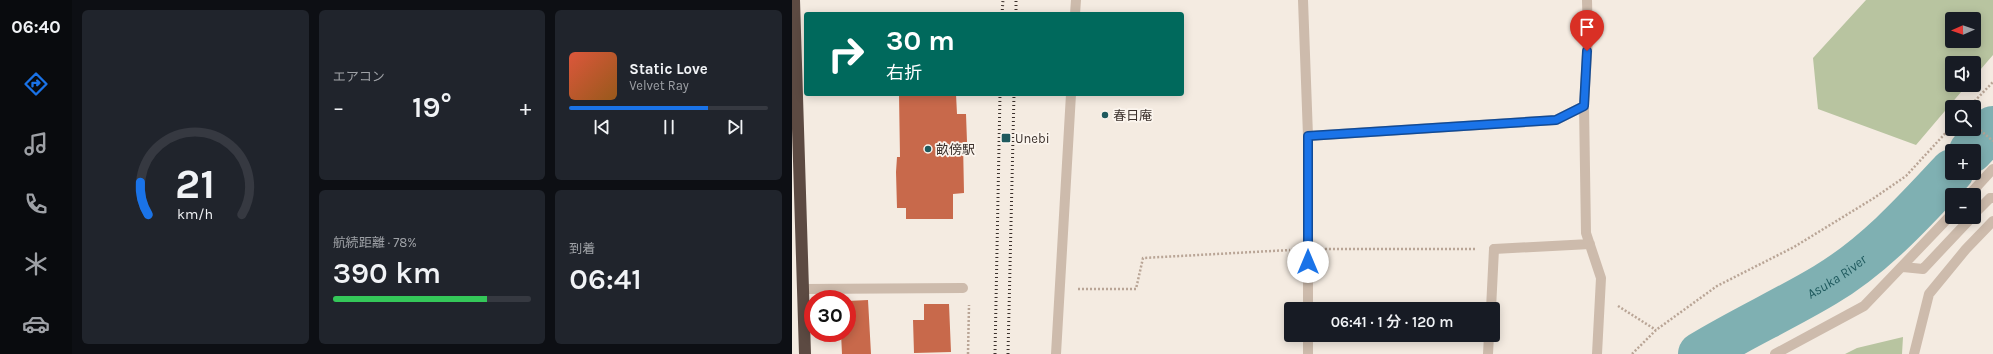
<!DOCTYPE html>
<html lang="ja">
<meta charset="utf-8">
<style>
:root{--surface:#171b24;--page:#20242c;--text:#f1f3f6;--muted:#9ea1a6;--line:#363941;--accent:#1a73e8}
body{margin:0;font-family:Karla,"Noto Sans JP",sans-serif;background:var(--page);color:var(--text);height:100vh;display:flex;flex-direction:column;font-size:15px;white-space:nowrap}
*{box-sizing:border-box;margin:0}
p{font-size:13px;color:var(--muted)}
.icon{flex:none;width:22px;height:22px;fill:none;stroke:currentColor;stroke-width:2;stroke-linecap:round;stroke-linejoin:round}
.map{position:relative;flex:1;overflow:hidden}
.panel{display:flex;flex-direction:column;gap:10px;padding:10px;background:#0d0f14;width:720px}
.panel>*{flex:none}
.banner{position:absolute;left:12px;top:12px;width:380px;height:84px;border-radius:4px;box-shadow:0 2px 10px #0003;background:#00695c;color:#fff;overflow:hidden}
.needle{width:26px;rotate:268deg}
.buttons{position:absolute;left:1153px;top:12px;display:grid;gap:8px}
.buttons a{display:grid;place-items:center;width:36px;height:36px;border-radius:4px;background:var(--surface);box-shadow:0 2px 10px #0003;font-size:20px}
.speed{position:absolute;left:12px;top:290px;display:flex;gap:8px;font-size:20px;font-weight:700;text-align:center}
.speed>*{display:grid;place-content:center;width:52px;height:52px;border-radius:50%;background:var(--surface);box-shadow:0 2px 10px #0003;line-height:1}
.speed .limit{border:6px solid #d22;background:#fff;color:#111}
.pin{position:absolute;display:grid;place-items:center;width:34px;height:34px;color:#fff;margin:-41px -17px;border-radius:50% 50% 50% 0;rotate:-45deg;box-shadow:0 0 4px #0007}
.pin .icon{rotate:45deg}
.me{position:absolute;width:44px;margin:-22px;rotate:0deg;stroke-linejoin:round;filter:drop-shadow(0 0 3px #0008)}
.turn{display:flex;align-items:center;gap:14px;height:84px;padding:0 16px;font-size:18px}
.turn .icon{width:52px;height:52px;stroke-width:2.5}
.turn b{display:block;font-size:28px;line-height:34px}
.big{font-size:30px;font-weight:600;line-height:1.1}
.panel .widget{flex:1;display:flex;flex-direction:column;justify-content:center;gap:6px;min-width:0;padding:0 14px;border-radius:6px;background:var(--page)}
.panel .dial{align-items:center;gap:0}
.dial svg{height:104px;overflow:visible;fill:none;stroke:var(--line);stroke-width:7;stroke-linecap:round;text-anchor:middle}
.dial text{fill:var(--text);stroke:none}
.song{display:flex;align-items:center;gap:12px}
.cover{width:48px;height:48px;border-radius:6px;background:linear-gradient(135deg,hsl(10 70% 55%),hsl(30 70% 35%))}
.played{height:4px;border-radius:2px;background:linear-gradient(90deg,var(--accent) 70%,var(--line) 70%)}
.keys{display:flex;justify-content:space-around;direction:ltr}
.heat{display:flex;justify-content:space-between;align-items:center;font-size:22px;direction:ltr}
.charge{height:6px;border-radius:3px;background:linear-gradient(90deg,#34c759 78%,var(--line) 0)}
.panel .tiles{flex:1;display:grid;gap:10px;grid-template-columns:repeat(3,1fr)}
.widget:first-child{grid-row:span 2}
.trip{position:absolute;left:492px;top:302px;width:216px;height:40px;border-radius:4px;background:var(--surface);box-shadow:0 2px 10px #0003;font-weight:600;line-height:40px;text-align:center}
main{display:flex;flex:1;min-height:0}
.tabs{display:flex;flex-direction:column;width:72px;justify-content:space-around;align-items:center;background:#090b0e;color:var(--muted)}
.tabs .icon{width:28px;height:28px}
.tabs .current{color:var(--accent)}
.tabs b{font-size:18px;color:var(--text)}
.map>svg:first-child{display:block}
</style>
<main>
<nav class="tabs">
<b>06:40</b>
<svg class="icon current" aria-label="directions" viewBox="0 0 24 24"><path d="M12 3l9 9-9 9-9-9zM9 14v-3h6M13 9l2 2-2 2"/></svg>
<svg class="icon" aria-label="music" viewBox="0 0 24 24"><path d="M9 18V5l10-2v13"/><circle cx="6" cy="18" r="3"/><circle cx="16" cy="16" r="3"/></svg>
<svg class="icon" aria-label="phone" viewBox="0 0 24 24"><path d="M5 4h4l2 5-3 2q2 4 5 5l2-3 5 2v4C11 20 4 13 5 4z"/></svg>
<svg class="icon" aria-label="climate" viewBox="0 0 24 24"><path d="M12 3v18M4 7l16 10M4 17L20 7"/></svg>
<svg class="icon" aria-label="car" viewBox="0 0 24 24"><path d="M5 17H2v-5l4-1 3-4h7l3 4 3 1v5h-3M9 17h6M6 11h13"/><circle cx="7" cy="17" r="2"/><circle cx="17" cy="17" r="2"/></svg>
</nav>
<section class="panel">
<div class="tiles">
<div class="widget dial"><svg viewBox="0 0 100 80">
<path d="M14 69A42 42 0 1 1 86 69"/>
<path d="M14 69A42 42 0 0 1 8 44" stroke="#1a73e8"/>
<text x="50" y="56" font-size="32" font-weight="700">21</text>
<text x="50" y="72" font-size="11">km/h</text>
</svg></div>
<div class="widget"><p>エアコン</p>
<div class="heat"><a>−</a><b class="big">19°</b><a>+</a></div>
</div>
<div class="widget">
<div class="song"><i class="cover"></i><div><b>Static Love</b><p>Velvet Ray</p></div></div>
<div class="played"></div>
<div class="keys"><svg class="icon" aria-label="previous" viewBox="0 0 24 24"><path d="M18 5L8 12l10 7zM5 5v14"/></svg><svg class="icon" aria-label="pause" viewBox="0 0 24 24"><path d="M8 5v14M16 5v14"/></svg><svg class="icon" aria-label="next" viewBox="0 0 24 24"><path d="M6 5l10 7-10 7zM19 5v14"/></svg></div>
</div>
<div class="widget"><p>航続距離 · 78%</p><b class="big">390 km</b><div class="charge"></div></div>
<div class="widget"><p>到着</p><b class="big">06:41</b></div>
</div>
</section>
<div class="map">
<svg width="1201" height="354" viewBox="0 0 1201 354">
<rect width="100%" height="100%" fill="#f4ebe1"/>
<path fill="#b8c4a0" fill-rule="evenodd" d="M1074,0H1201V55L1182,77V63H1160V85H1175L1124,145L1026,109L1021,58ZM1160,19H1182V41H1160Z
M1111,337L1110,354H1053L1065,348Z"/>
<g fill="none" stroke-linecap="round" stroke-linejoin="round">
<g stroke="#7fb0b2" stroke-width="44">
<path d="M1179,151L1201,128"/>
<path id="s1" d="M908,354C949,329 993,309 1033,285C1082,256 1122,212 1160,171"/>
</g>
</g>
<path fill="#c8694b" d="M107,94H164L165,114H174L175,142H171L172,193L161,194V219H114V208H105L104,172L105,157H108Z
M76,300L79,354H50L49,333H55V301Z
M132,304H157L159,352L122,353L121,320H132Z"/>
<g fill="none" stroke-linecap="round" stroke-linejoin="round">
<path stroke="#b9a596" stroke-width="2.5" stroke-dasharray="2 2" stroke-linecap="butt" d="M1177,107L1201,82
M1182,125L1201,141
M533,249H684
M286,289H344L351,258L498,250
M826,306L864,330
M176,354L177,305
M840,354L864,330L925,286L1002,247L1082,198L1114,176L1160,126"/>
<path stroke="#cdbbac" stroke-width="10" d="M699,309L702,249
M696,354L697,335"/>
<path stroke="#cdbbac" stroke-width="10" d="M511,0L516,136V309
M283,14L284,0
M792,106L794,233L809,278L805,354
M516,136L764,120L792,106L796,37L795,0
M1177,195L1201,169
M1182,214L1198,198H1201
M702,249L798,244
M1111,267L1131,269L1180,217
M12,289L171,288
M516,335V354
M264,354L279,94
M983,354L1072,306L1160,214
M1122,354L1137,294L1174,249L1201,221"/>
<path stroke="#5c4a42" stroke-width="12" d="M2,0L13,354"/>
<path stroke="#3b302b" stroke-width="3" stroke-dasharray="1 3" stroke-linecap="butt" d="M210,14L211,0
M224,14V0
M203,354L208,94
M216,354L222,94"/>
</g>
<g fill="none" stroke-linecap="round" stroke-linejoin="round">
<g stroke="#114b97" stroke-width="10">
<path id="route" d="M516,262V136L764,120L792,106L795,51"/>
</g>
<use href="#route" stroke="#1a73e8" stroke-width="7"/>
</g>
<g fill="#1f5a5e" stroke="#fbf5ee" stroke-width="1.5">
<circle cx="313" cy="115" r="4"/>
<rect x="209" y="133" width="10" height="10" rx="2"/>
<circle cx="136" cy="149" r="4"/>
</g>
<g text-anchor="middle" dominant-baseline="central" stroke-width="3.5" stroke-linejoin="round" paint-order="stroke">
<g font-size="13" fill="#3b302b" stroke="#fbf5ee" text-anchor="start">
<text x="321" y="115">春日庵</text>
<text x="223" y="138">Unebi</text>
<text x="144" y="149">畝傍駅</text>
</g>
<g font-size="14" font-style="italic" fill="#1f5a5e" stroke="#fbf5ee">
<text stroke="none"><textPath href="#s1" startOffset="157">Asuka River</textPath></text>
</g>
</g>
</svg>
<div class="buttons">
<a><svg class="needle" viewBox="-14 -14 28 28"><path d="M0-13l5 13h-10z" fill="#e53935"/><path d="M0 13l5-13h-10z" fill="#9ea1a6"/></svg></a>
<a><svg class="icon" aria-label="sound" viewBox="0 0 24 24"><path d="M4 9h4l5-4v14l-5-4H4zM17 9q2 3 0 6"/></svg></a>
<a><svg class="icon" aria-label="search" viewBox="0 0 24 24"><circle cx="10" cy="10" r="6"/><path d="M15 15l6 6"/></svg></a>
<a>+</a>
<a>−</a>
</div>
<div class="speed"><div class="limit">30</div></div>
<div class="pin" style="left:795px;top:51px;background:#d93025"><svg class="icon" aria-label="arrive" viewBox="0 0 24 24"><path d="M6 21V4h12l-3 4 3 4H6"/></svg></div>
<svg class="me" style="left:516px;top:262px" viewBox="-20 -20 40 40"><circle r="19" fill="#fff"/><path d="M0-13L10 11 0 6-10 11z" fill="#1a73e8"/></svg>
<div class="trip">06:41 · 1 分 · 120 m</div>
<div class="banner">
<div class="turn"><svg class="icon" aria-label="right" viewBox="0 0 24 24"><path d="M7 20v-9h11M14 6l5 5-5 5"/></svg><div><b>30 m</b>右折</div></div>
</div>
</div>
</main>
